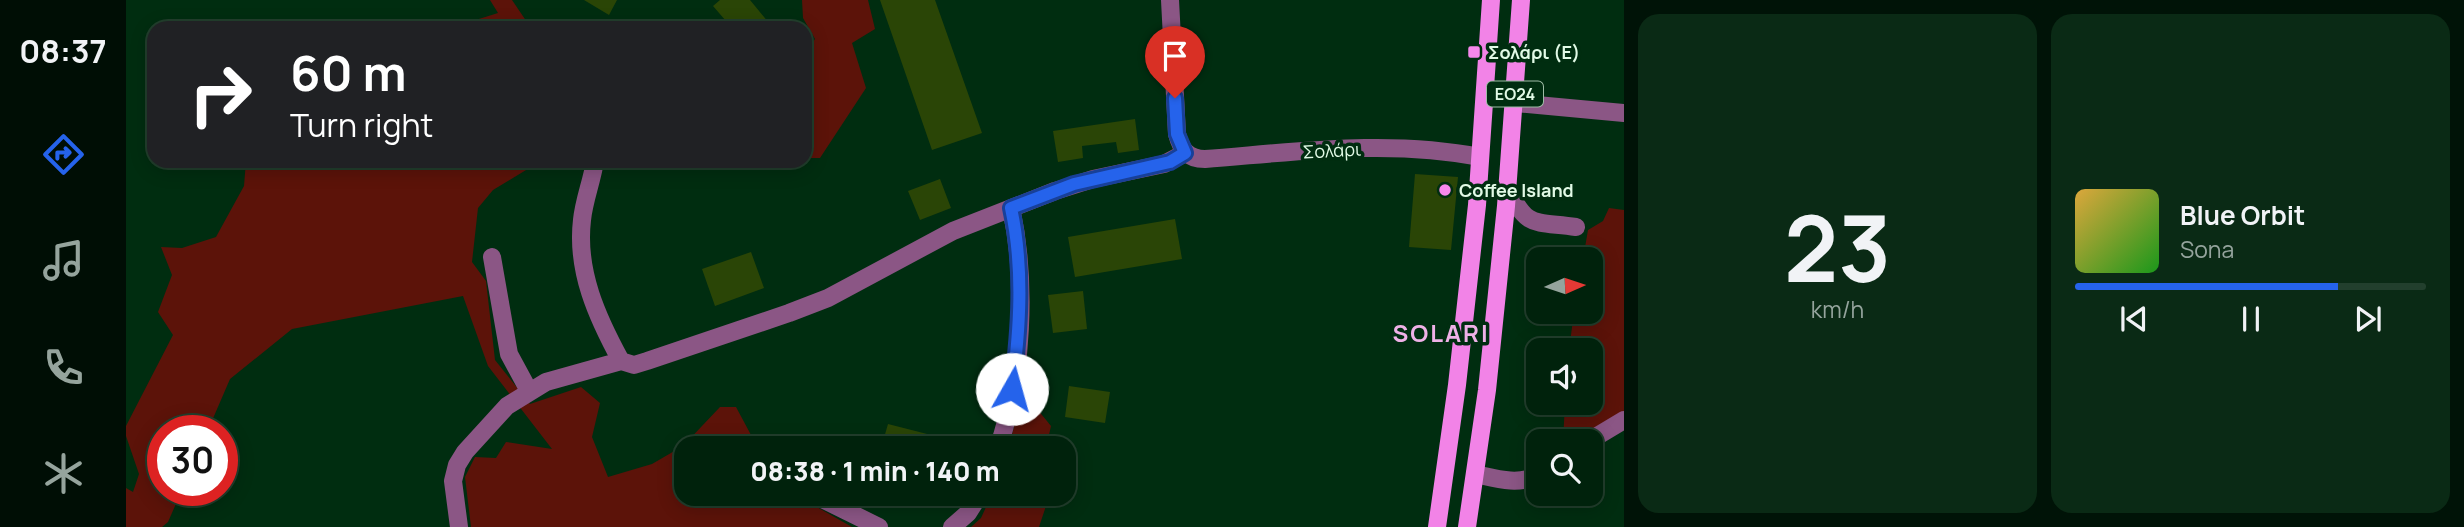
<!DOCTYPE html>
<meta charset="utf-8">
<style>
:root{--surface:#00220c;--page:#0a2a15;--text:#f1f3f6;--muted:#95a49d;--line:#223f2d;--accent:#2563eb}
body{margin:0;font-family:Manrope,sans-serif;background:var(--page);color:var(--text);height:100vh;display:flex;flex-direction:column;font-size:26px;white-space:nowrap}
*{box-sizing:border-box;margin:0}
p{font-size:23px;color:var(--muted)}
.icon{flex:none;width:38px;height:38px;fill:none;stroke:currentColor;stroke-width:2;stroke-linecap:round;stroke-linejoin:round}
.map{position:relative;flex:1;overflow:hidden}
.sheet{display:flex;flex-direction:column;gap:14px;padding:14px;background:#001307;width:840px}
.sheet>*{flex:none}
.guide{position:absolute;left:21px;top:21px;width:665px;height:147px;border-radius:21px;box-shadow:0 4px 18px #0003,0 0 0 2px var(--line);background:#202124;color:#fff;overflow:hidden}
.needle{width:46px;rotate:87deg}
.buttons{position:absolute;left:1400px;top:247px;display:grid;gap:14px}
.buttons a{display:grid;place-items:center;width:77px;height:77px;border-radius:14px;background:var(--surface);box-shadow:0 4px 18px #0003,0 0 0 2px var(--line);font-size:35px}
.speed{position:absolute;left:21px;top:415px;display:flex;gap:14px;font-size:35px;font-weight:700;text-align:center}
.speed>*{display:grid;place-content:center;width:91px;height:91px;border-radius:50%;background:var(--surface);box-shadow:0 4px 18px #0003,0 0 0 2px var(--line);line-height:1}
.speed .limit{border:10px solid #d22;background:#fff;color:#111}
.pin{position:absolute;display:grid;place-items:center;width:60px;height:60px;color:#fff;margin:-72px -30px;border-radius:50% 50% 50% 0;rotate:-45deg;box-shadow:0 0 7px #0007}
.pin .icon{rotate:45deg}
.me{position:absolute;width:77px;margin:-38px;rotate:7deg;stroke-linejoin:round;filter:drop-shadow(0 0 5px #0008)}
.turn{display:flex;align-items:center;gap:24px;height:147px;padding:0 28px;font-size:32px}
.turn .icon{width:91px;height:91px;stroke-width:2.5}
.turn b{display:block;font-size:49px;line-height:60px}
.sheet .widget{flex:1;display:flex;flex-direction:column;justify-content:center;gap:10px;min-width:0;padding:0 24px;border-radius:21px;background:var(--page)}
.sheet .dial{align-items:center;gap:0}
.dial b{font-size:91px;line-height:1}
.song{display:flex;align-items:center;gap:21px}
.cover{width:84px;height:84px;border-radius:10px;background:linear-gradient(135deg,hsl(40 70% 55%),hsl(120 70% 35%))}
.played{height:7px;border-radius:4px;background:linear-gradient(90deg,var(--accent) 75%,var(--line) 75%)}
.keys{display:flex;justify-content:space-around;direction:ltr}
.sheet .tiles{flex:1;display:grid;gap:14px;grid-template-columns:repeat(2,1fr)}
.trip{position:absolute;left:548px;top:436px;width:402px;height:70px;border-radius:21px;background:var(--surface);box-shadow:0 4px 18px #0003,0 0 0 2px var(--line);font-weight:800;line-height:70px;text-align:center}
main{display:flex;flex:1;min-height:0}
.dock{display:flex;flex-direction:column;width:126px;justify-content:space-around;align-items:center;background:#000e05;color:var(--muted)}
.dock .icon{width:49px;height:49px}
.dock .active{color:var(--accent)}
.dock b{font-size:32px;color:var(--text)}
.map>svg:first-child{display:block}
</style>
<main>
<nav class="dock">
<b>08:37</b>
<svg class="icon active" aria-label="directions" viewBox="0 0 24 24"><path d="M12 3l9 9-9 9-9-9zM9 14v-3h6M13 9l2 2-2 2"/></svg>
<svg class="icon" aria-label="music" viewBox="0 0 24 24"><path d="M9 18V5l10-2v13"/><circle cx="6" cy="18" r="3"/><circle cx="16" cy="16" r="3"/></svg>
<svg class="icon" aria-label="phone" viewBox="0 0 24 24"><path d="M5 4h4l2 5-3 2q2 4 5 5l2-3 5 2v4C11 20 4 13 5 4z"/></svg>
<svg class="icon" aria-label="climate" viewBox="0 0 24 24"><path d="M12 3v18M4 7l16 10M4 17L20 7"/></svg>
</nav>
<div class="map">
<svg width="1498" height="527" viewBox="0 0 1498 527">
<rect width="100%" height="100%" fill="#002d10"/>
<path fill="#5c1309" d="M364,0H386L405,28H324L372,13Z
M676,0H742L749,29L726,43L740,88L694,158H679V53L689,39L677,18Z
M120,161H458V164L405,167L367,190L352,208L346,262L360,281L369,360L404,404L455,387L474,403L466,437L482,477L526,464L557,446L594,407H610L632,448H560V494H668L726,527H345L339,477L349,457L370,458L380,442L426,449L362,366L337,296L166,329L104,379L82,430H37V490H56L42,522L36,527H0V488L7,492L13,474L0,436V426L47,335L32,312L46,275L35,247L56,248L90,237L118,186Z
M1483,208L1498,210V412L1450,441H1437L1439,403L1465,402V350H1443L1448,312H1465V259H1457L1462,230L1477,221Z
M898,393L925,426L920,448H882Z
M866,494H921L922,500L913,527H845L855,518Z"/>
<path fill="#2a4506" d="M458,0H491L483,15Z
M594,0H624L647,28H606L587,6Z
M754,0H809L856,133L806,150Z
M1009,119L1013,150L992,153L990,142L956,146L957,158L932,162L927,131Z
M1289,174L1332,177L1325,250L1283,247Z
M814,179L825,208L794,220L782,191Z
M1049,219L1056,259L949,277L942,237Z
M625,252L638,288L589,306L576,269Z
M957,291L961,329L927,333L922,295Z
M943,386L984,392L979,423L939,417Z
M762,424L809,436L806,448H755Z"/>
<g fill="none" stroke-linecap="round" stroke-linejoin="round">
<path stroke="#8b5685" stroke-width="18" d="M1389,103L1498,113
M469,161C466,181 458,200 456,220C450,271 471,317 495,361
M1381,187C1401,229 1407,221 1450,227
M366,257L383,354L403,391
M1463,441L1498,420
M872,448C897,377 901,281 885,208
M1349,474C1372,479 1390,485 1412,476
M686,494L753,527
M333,527L327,481L331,465L339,452L381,406L420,382L495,361L508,365L521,361L663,313L702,298L827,231L929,191L967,179L1038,164L1059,153
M826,527L842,513L854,494"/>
<path stroke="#8b5685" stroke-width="18" d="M1044,0L1051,134C1055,149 1061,159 1079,159C1170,152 1263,139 1354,157"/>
<path stroke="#f283e7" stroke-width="18" d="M1311,527L1331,385L1351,205L1365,0
M1341,527L1361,390L1380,206L1395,0"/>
</g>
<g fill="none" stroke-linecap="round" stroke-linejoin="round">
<g stroke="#184099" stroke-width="18">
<path id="route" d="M886,389C894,329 898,268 885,208L948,184L1044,162L1059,153L1051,134L1049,98"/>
</g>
<use href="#route" stroke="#2563eb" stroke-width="12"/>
</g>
<g fill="#f788ec" stroke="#002d10" stroke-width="2.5">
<rect x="1341" y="45" width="14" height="14" rx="3.5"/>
<circle cx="1319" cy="190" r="7"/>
</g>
<g text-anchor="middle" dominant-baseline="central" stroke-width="7" stroke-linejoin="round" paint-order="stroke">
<rect fill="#002d10" stroke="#9ebca6" stroke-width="2" x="1361" y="81.5" width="56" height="25" rx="5"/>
<g font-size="16" font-weight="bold" fill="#e1fae6">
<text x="1389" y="94">ΕΟ24</text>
</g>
<g font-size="18" font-weight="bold" fill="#e1fae6" stroke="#002d10" text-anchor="start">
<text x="1362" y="52">Σολάρι (E)</text>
<text x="1333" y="190">Coffee Island</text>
</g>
<g font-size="18" fill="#e1fae6" stroke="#002d10">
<text transform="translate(1206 150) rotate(-3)">Σολάρι</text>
</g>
<g font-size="24" font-weight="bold" letter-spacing="2" fill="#efb1e7" stroke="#002d10">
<text x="1315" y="332">SOLARI</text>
</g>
</g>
</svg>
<div class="buttons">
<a><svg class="needle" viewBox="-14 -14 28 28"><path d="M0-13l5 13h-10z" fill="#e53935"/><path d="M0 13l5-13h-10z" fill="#95a49d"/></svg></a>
<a><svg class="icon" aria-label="sound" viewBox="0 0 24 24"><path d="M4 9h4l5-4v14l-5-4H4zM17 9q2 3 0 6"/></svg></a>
<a><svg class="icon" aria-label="search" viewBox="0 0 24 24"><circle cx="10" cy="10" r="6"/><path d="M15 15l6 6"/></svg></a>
</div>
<div class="speed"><div class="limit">30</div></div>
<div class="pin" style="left:1049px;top:98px;background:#d93025"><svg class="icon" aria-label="arrive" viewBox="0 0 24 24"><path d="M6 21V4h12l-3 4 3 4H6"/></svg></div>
<svg class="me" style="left:886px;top:389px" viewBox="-20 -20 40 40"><circle r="19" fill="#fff"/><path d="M0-13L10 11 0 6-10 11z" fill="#2563eb"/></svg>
<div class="trip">08:38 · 1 min · 140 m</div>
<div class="guide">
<div class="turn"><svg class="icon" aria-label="right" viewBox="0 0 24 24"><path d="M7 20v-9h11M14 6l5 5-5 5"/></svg><div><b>60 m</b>Turn right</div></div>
</div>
</div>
<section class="sheet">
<div class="tiles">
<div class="widget dial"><b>23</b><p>km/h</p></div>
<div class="widget">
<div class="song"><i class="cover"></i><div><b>Blue Orbit</b><p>Sona</p></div></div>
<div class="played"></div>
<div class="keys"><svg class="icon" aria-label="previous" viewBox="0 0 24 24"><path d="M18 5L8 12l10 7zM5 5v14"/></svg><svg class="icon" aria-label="pause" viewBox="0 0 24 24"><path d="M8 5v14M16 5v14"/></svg><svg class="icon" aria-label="next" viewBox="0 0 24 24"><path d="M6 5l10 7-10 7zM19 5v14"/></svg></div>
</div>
</div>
</section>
</main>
